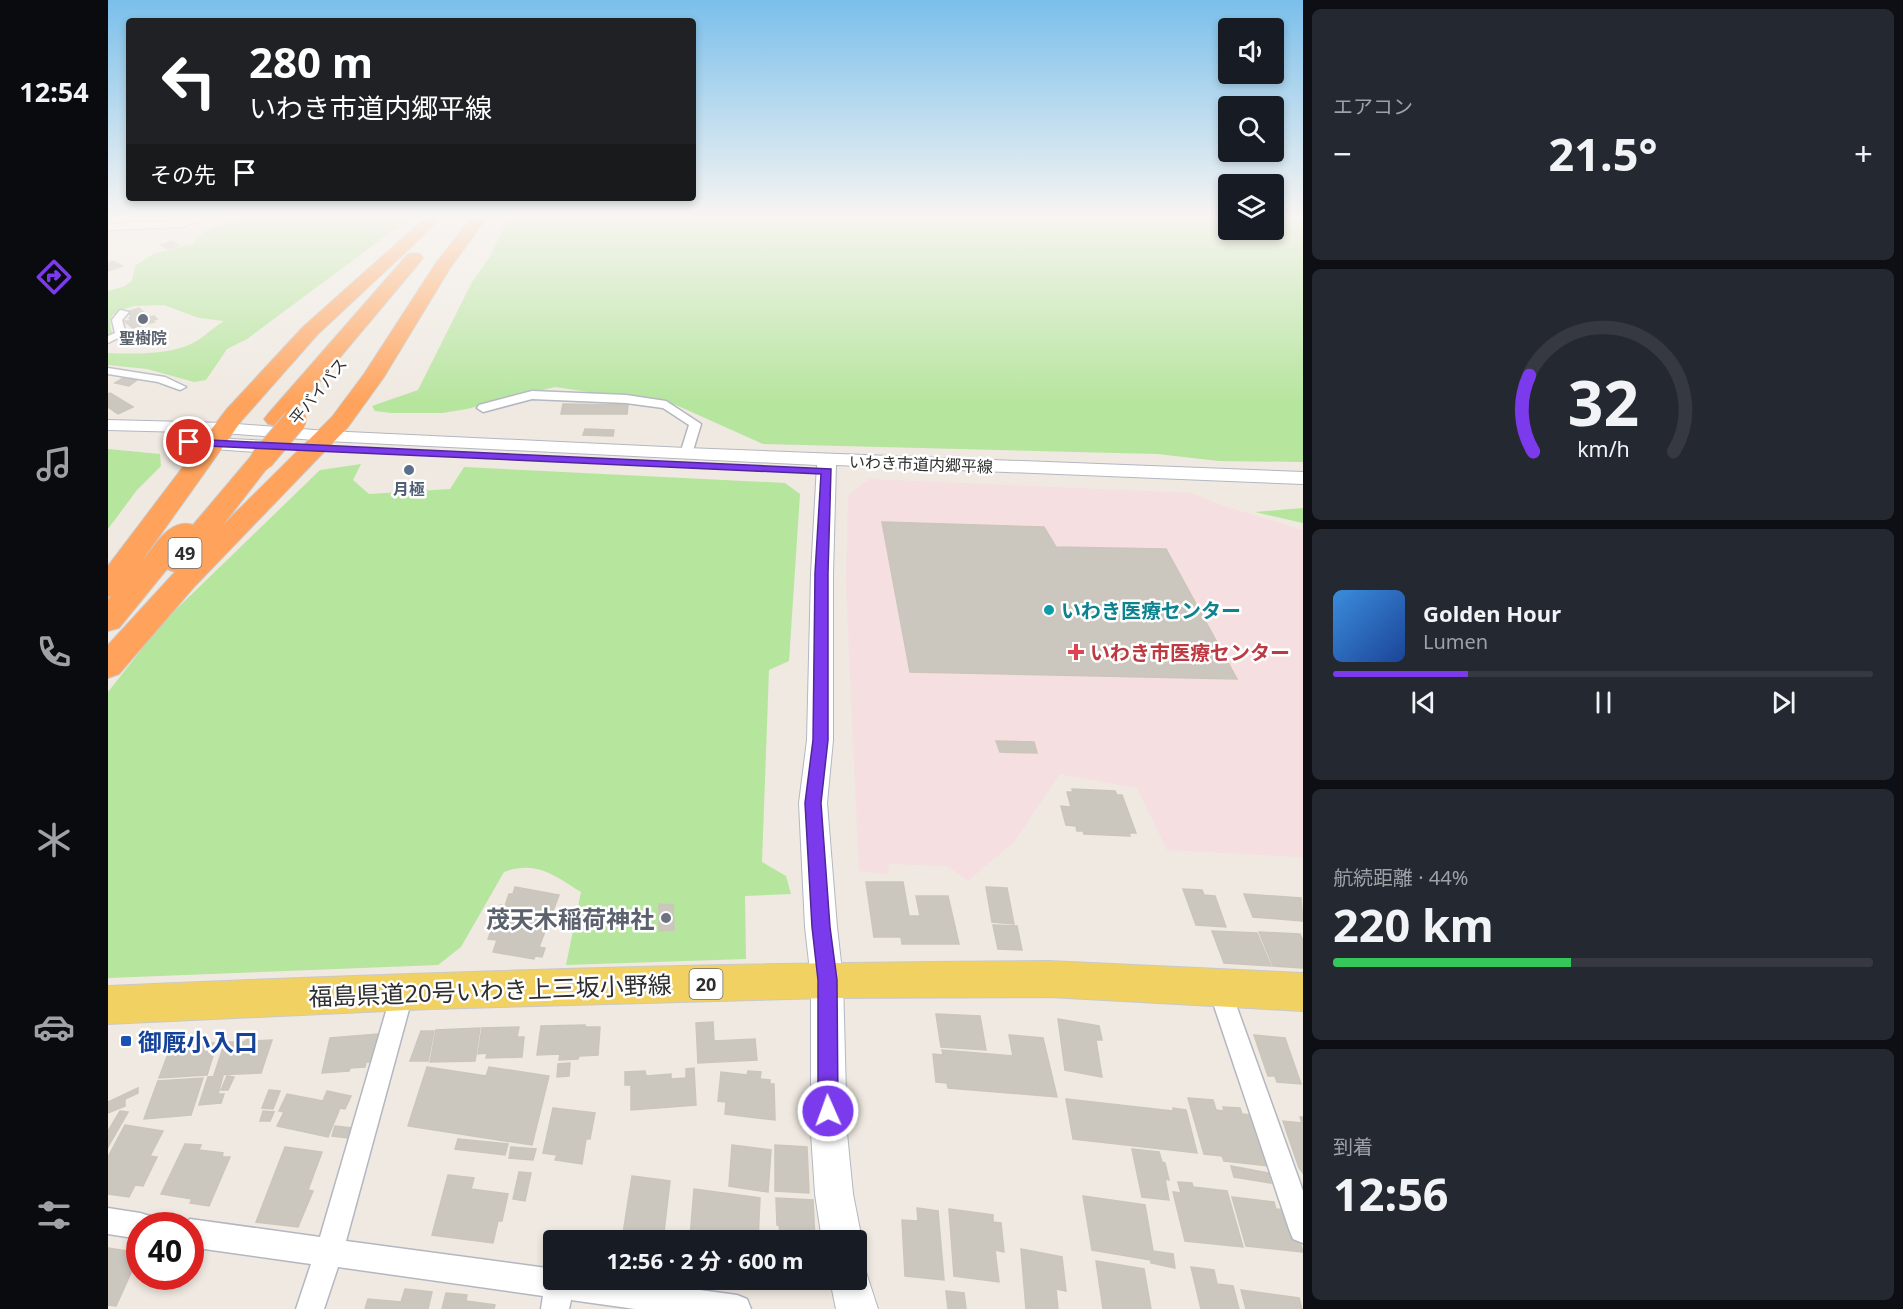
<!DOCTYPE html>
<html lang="ja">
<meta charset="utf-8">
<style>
:root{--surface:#171b24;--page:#242831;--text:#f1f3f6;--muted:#9ea1a6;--line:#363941;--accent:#7c3aed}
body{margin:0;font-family:"Noto Sans","Noto Sans JP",sans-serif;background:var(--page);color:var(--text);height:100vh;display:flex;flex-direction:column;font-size:22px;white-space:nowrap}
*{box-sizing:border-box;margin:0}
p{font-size:20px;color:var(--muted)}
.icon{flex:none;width:33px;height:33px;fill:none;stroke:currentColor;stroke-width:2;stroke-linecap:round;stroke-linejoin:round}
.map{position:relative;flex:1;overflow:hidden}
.panel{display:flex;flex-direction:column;gap:9px;padding:9px;background:#0d0f14;width:600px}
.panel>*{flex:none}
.guide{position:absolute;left:18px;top:18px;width:570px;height:183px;border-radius:6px;box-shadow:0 3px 9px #0003;background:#202124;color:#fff;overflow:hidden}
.tools{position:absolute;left:1110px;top:18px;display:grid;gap:12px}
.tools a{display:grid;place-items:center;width:66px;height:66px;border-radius:6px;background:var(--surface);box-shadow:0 3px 9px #0003;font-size:30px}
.speed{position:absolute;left:18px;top:1212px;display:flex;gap:12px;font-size:30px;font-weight:700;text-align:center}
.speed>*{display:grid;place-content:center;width:78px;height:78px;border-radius:50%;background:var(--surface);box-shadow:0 3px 9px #0003;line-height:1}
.speed .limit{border:9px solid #d22;background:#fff;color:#111}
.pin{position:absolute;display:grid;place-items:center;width:51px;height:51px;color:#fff;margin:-26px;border:3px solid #fff;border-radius:50%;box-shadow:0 2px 6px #0007}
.me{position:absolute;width:66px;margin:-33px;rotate:358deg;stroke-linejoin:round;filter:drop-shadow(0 0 4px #0008)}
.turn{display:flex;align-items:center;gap:21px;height:126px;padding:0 24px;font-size:27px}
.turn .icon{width:78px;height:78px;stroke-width:2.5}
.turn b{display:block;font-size:42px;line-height:51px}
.then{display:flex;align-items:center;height:57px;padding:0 24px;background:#0003;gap:12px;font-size:22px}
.big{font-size:45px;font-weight:700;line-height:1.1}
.panel .tile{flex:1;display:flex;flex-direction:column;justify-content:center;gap:9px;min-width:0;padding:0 21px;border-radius:9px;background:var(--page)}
.panel .dial{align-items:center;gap:0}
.dial svg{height:156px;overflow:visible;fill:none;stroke:var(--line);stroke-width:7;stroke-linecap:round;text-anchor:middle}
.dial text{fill:var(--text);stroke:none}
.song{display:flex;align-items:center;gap:18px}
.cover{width:72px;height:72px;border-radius:9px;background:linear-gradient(135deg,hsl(210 70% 55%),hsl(220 70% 35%))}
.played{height:6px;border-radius:3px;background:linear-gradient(90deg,var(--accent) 25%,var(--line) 25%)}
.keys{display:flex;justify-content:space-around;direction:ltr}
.heat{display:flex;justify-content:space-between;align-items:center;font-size:33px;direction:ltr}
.charge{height:9px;border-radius:4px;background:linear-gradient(90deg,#34c759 44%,var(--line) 0)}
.trip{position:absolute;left:435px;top:1230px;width:324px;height:60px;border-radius:6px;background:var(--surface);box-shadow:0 3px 9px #0003;font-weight:700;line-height:60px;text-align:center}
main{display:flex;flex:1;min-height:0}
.tabs{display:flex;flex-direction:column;width:108px;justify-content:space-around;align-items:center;background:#090b0e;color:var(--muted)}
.tabs .icon{width:42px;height:42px}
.tabs .on{color:var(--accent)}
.tabs b{font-size:27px;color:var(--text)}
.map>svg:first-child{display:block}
</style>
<main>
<nav class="tabs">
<b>12:54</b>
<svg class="icon on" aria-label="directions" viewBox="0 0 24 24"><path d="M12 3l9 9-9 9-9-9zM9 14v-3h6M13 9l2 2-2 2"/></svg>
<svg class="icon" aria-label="music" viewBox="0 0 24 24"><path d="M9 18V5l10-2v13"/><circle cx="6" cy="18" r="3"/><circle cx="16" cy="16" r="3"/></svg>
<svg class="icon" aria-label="phone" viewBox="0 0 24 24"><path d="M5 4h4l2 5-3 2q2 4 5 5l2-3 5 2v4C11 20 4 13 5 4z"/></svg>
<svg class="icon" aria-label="climate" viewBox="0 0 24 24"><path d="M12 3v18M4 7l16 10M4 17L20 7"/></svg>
<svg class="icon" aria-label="car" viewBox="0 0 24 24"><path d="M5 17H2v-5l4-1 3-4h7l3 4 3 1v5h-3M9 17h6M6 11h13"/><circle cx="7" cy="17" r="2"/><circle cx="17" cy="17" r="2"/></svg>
<svg class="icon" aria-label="filters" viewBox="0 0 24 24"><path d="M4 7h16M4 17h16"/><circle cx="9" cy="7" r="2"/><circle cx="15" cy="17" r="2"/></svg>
</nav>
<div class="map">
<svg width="1195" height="1309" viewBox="0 0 1195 1309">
<rect width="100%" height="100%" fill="#efe9e1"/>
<path fill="#f5dfe0" d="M761,479L1083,493L1116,506L1195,530V857L1059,850L1029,788L952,774L907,841L860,881L839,866L780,864L781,874L751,871L738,585L740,496Z"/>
<path fill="#b6e59e" d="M145,219H305L287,229L139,339L119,349L98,380L86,382L39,369L0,365V353C26,354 61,355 85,343C96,337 106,327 116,321L91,318L56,305L26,306L13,310L4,316L2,322L4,333L0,337V291L15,287L24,281L27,266L45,254L85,244C99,223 121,222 145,219Z
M405,219H1120V230H1166V219H1195V462L1111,461L1049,454L655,444L568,405L447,387L359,409L334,413H283L267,411L264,406L310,390L364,282L383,255L397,224Z
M0,449L52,454L53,466L29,490L0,529Z
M253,464L245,480L261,494L342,489L356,467L677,483L692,494L681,661L661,670L654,862L678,876L683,894L637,896L638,959L458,965L473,892C446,875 428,860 396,872L353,947L330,965L0,978V692L56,621L212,470Z
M1195,508V523L1147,512Z"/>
<path fill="#cbc7bf" stroke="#cbc5ba" stroke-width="1.5" d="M64,241L71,246L60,249L53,245Z
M5,261L15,266L0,271V263Z
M31,308L42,317L46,316L49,319L44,321L46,322L25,328L16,321H24L21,318L24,317L19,312Z
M15,378L29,380L21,386L7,383Z
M2,393L25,407L10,414L0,407V394Z
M455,404L520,405L519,414H453Z
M477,429L506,430L505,436L475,435Z
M774,522L936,527L948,547L1058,549L1129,679L802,672Z
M888,741L926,742L929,753L892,752Z
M964,789L1007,791L1009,795H1014L1028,833H1021L1022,836L976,834L975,831H969L968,826L958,825L953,806L963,807L959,792H965Z
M758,882H795L801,916H812L808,896H840L851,944H794L793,937H766Z
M407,887L451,895L431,947L437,948L434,957L427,956L426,959L385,952L389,940L380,939L392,905L397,906L401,894H405Z
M878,887L899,888L906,924L884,922Z
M1075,889L1094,890L1096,895L1107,896L1118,927L1088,925Z
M1136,894L1193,898L1195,921L1145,917Z
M551,904L565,905L566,930L551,931Z
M885,925L909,926L914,950L890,949Z
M1104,931L1149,933L1163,966L1116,963Z
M1151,932L1192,934L1195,941V968L1165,966Z
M828,1014L872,1016L878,1050L833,1047Z
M950,1019L991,1026L994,1040H988L994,1077L957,1070Z
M605,1022L606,1041L647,1039L649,1060L590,1063L588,1023Z
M477,1025V1027H492L490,1055L471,1056L470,1059L451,1060L452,1054L429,1055L433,1026Z
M411,1027L409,1037H416L414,1057L378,1058L379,1053L370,1054L374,1028Z
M372,1028L367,1061L322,1062L328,1030Z
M313,1031H326L320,1061H302Z
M270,1034L265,1062H258L257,1067L242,1068L241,1071L214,1073L222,1038Z
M901,1035L935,1038L949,1097L840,1088L839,1083L828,1082L825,1054L835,1055L834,1050L905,1056Z
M1146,1035L1177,1038L1193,1084L1169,1082L1167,1076H1160Z
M140,1038L145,1041L164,1040L153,1073L106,1075L117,1042H136Z
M86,1040L91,1043H109L99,1075L51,1078L63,1046L81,1044Z
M462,1063L461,1076L449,1077L450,1064Z
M319,1067L378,1076L381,1067L441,1076L424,1145L300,1126Z
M586,1068L588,1105L523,1110V1085H517V1072L537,1071L538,1076L563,1074V1079L578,1078V1069Z
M640,1071L653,1072L652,1079L662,1080V1084H666L667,1120L617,1114L618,1102L610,1101L613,1072L639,1075Z
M115,1076L110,1094H116L113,1103L91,1105L100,1077Z
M119,1076L126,1077L120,1090H113Z
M95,1078L83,1115L36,1119L50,1081Z
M30,1088V1093L17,1099V1106L0,1113V1102Z
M161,1090L172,1091L165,1109L154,1108Z
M219,1091L243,1096L237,1109L232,1108L220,1137L169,1126L176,1112L171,1111L179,1094L215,1101Z
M1080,1098L1105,1100L1108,1110L1116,1111L1115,1107L1132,1108L1134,1114L1153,1116L1170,1167L1116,1161L1114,1156L1096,1154Z
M958,1099L1065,1111V1108L1078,1110L1089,1153L965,1139Z
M445,1108L487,1113L482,1139H478L474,1164L447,1160L449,1155L435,1153Z
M12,1111L20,1112L0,1147V1131Z
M155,1111L166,1112L162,1121H152Z
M1192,1117H1195V1173L1191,1168L1175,1121L1194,1123Z
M17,1125L55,1131L42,1156L49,1157L35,1186L27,1185L21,1197L0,1194V1157Z
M227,1126L244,1128L241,1138L224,1136Z
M350,1139L400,1144L397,1155L347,1149Z
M77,1144L93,1145L91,1150L115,1153L114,1157H122L101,1206L82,1203L84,1199L53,1194Z
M624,1145L663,1150L660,1192L621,1186Z
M667,1145L699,1147L701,1193L667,1191Z
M177,1147L214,1152L200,1190L205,1191L190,1227L148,1222Z
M403,1147L428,1149L425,1160L401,1158Z
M1024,1149L1051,1152L1054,1162L1057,1163L1061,1180L1057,1179L1061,1200L1034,1197Z
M1123,1166L1160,1173L1163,1183L1126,1177Z
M411,1172L423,1173L417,1201L405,1199Z
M340,1175L366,1178L363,1189L400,1194L394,1221H390L385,1243L324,1235Z
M524,1176L562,1181L555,1240H514Z
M1070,1182L1084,1183L1085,1187L1119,1191L1135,1247L1077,1241L1065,1192L1073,1193Z
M586,1189L652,1198L650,1240H600L582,1238Z
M975,1196L1037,1205L1045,1251L1065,1254L1067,1268L1043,1263V1260L984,1250Z
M1124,1197L1166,1202L1168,1209L1182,1210L1195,1252L1138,1246Z
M668,1198L705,1200L707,1240H673L671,1225H669Z
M809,1208L830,1211L836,1280L797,1276L794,1220L810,1221Z
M841,1209L885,1215V1222L893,1223L896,1252L887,1250L891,1282L846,1276Z
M0,1248L32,1253L8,1306L0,1305Z
M913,1249L954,1257L958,1291L948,1289L950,1309H918Z
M988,1261L1036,1269L1043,1309H995Z
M1083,1267L1106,1270L1109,1284L1125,1286L1131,1309H1093Z
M675,1280H713L714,1288L675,1286Z
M297,1289L324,1292L320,1309H257L260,1299L293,1302Z
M1133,1290L1191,1298L1194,1309H1138Z
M838,1291L856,1293L858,1309H840Z
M338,1293L359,1295L358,1301L387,1305L386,1309H334Z"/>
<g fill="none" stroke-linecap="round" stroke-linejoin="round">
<g stroke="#b4b7c1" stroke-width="3">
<path id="street" d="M84,219H96L74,227L0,230V224L74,221Z
M12,310L21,312L14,320L18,334L0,343V336L7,333L4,320Z
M0,368L57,377L78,387L72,390L50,382L0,374Z
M424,391L518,395L558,401L593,424L584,454L578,458L572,454L581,425L555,408L518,403L424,399L375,412L369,408L371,405Z
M1111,977L1119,980L1122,988L1195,1191V1243L1185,1239L1181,1229L1100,988L1103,980Z
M295,980L303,983L306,991L238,1241L446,1269V1280H518L629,1295L639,1299L643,1309H527L463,1300L461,1309H433L435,1296L230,1267L216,1309H188L203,1264L82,1247V1226H72L82,1219L212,1237L284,991L287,983Z
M0,1208L32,1213L42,1216L45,1226H32V1239L0,1234Z"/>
</g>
<g stroke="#b4b7c1" stroke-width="2">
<path id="secondary" d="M0,420L116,423L219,431L578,448L1195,472V484L728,465L725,574V740L719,803L729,927L735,980L739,1133L745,1194L754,1240L748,1253V1240H714L707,1194L703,1133V980L697,927L691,803L699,740L703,574L709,465L219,441L116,433L0,430Z
M83,437L162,441L169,443L171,447L169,451L162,453L77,447L74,443L77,439Z
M748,1262L756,1266L770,1309H728L722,1280H748Z"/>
</g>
<g stroke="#c9c9c9" stroke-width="2">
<path id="primary" d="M941,961L1195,973V1011L941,997L719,998L322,1009L0,1024V986C314,972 627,962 941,961Z"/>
</g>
<g stroke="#c9c9c9" stroke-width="2">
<path id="highway" d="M316,219H333L209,335L134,420L33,562C47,546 62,517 85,525L145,454L154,452L163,454L166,459L115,525L224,417L256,374L328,263L362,219H378L342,268L276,377L240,427L86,587L11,674L0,678V645L67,572L59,569L11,628L0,631V600L3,596L0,597V566L118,410L195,327Z
M306,253L312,254L315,258L312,262L176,424L168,426L160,424L156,419L160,414L300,254Z"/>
</g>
<use href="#street" fill="#fff" fill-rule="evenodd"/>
<use href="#secondary" fill="#fff" fill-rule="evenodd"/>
<use href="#primary" fill="#f2d163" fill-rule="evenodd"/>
<use href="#highway" fill="#ffa35c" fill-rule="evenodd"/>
<g stroke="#c9c9c9" stroke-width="25" stroke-linecap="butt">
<path id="highway-bridge" d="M154,459L187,420"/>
</g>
<use href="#highway-bridge" stroke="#ffa35c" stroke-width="23"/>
</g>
<linearGradient id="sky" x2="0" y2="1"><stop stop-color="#7abfeb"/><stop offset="0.54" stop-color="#f8f5f2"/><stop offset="1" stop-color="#f8f5f2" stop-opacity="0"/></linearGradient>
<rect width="1195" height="402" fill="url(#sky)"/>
<path fill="#7c3aed" stroke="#51269a" stroke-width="1.5" d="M81,439L723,469L720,573V740L713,803L722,927L729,980L730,1111L727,1118L720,1121L713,1118L710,1111V980L704,927L697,803L705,740L707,573L713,474L77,445L75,442Z"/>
<g fill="#6b7280" stroke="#fff" stroke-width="2">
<circle cx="35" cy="319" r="6"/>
<circle cx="558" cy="918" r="6"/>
</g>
<circle fill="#5c6f8a" stroke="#fff" stroke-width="2" cx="301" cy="470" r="6"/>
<circle fill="#0f9aa8" stroke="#fff" stroke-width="2" cx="941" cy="610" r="6"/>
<path fill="#e0444e" stroke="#fff" stroke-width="2" d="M965 643h6v6h6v6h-6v6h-6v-6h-6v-6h6z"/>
<rect fill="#1a4fb4" stroke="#fff" stroke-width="2" x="12" y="1035" width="12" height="12" rx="3"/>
<g text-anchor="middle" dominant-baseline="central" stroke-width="5" stroke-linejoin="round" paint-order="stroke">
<g font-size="16" font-weight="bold" fill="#5b616d" stroke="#fff">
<text x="35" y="338">聖樹院</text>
</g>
<g font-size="16" fill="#2e2e2e" stroke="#fff">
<text transform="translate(210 391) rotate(-51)">平バイパス</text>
<text transform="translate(813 464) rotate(2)">いわき市道内郷平線</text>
</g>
<g font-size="16" font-weight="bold" fill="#4e5e75" stroke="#fff">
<text x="301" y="489">月極</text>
</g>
<g fill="#fff" stroke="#6d6d6d" stroke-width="1.5">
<rect x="60.5" y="538" width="33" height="30" rx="4.5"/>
<rect x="581.5" y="969" width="33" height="30" rx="4.5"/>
</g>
<g font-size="18" font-weight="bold" fill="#2e2e2e">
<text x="77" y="553">49</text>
<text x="598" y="984">20</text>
</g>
<g font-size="20" font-weight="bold" fill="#0d838f" stroke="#fff" text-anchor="start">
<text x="953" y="610">いわき医療センター</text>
</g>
<g font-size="20" font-weight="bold" fill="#be3a42" stroke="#fff" text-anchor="start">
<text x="982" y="652">いわき市医療センター</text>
</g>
<g font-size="24" font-weight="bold" fill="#5b616d" stroke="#fff" text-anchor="end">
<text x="546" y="918">茂天木稲荷神社</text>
</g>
<g font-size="24" fill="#2e2e2e" stroke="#fff">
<text transform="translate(382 990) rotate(-2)">福島県道20号いわき上三坂小野線</text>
</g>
<g font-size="24" font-weight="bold" fill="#164399" stroke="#fff" text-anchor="start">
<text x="30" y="1041">御厩小入口</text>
</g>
</g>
</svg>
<div class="tools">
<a><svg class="icon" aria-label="sound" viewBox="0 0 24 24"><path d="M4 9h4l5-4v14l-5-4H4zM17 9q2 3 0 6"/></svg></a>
<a><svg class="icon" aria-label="search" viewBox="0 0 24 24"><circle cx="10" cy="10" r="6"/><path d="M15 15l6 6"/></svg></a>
<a><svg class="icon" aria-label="layers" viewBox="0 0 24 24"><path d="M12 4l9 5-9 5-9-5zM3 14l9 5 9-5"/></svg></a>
</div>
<div class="speed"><div class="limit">40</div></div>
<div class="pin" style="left:81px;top:442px;background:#d93025"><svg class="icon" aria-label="arrive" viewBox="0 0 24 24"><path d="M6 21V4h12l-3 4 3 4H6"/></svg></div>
<svg class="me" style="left:720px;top:1111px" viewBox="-20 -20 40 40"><circle r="17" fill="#7c3aed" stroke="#fff" stroke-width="3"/><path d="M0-11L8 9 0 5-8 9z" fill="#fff"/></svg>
<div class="trip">12:56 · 2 分 · 600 m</div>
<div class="guide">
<div class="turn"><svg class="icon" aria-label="left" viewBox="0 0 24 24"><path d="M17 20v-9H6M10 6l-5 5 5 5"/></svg><div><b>280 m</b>いわき市道内郷平線</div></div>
<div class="then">その先<svg class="icon" aria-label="arrive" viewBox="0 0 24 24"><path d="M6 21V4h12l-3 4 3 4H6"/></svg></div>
</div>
</div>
<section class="panel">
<div class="tile"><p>エアコン</p>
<div class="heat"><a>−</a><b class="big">21.5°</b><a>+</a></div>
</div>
<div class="tile dial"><svg viewBox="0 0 100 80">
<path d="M14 69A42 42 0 1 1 86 69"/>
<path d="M14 69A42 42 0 0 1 12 30" stroke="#7c3aed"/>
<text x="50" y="56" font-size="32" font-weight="700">32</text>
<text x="50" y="72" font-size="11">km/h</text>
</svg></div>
<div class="tile">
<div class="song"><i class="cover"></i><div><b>Golden Hour</b><p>Lumen</p></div></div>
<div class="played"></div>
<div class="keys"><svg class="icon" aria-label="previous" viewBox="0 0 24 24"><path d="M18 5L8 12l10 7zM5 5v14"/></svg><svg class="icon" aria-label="pause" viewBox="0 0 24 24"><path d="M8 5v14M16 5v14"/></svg><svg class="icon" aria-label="next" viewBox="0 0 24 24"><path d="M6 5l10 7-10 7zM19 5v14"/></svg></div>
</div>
<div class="tile"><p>航続距離 · 44%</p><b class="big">220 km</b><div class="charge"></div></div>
<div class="tile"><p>到着</p><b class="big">12:56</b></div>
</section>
</main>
